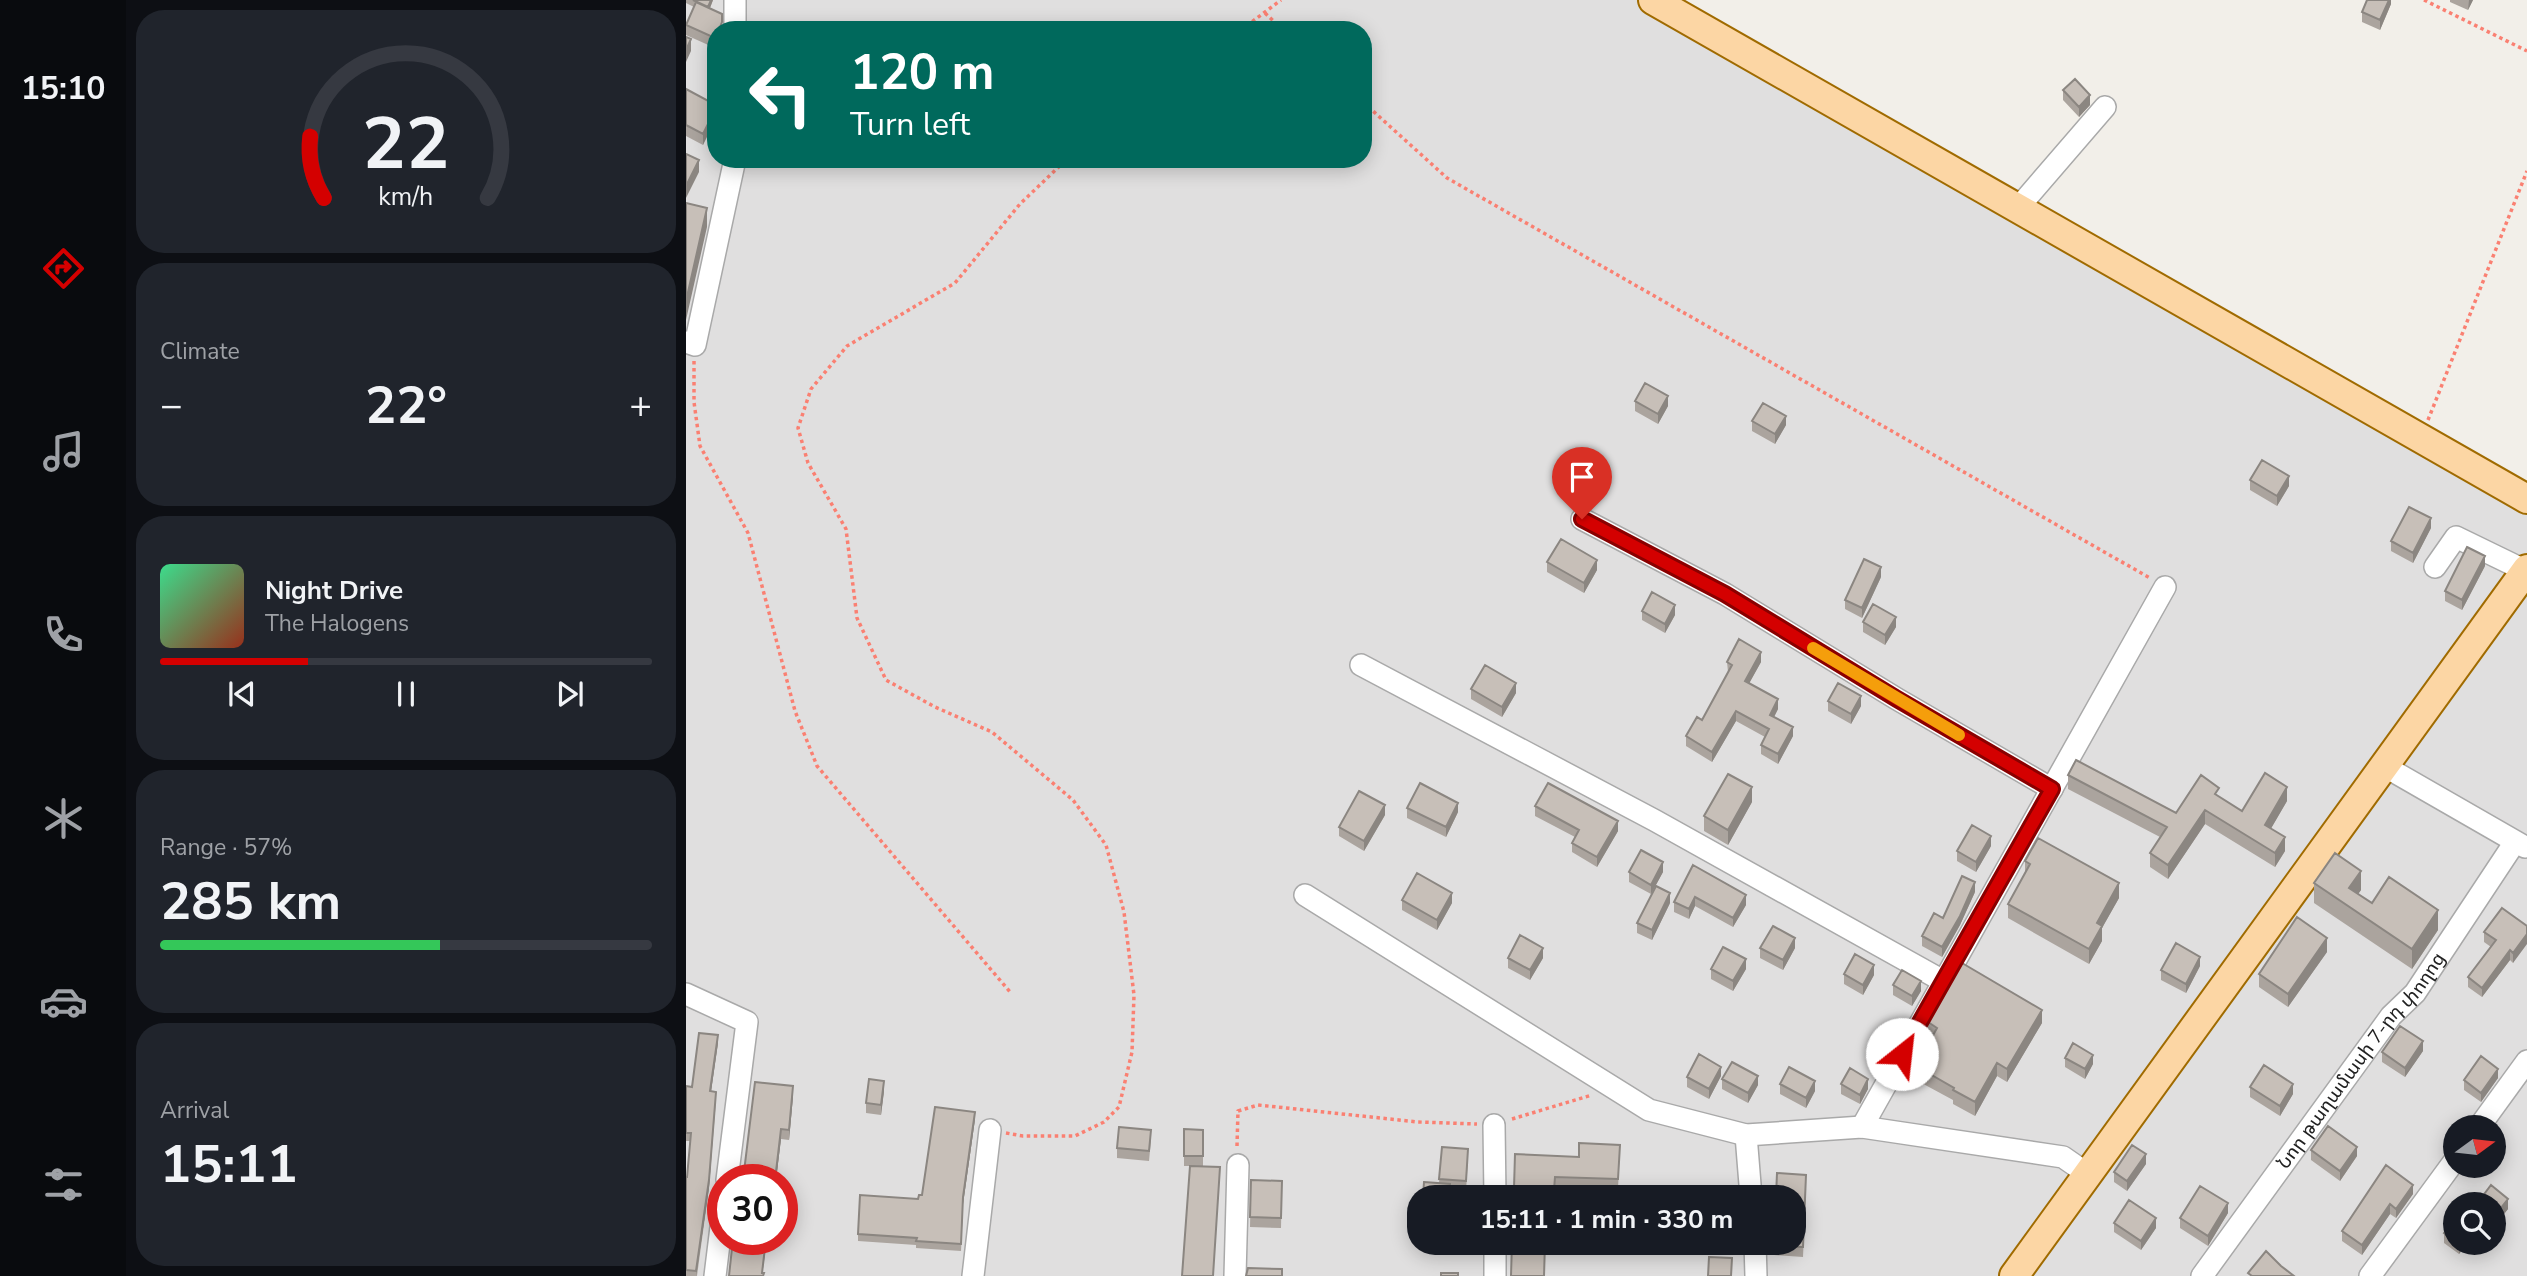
<!DOCTYPE html>
<meta charset="utf-8">
<style>
:root{--surface:#171b24;--page:#20242c;--text:#f1f3f6;--muted:#9ea1a6;--line:#363941;--accent:#d40000}
body{margin:0;font-family:"Nunito Sans","Noto Sans Armenian",sans-serif;background:var(--page);color:var(--text);height:100vh;display:flex;flex-direction:column;font-size:26px;white-space:nowrap}
*{box-sizing:border-box;margin:0}
p{font-size:23px;color:var(--muted)}
.icon{flex:none;width:38px;height:38px;fill:none;stroke:currentColor;stroke-width:2;stroke-linecap:round;stroke-linejoin:round}
.map{position:relative;flex:1;overflow:hidden}
.details{display:flex;flex-direction:column;gap:10px;padding:10px;background:#0d0f14;width:560px}
.details>*{flex:none}
.banner{position:absolute;left:21px;top:21px;width:665px;height:147px;border-radius:28px;box-shadow:0 4px 18px #0003;background:#00695c;color:#fff;overflow:hidden}
.needle{width:46px;rotate:75deg}
.fabs{position:absolute;left:1757px;top:1115px;display:grid;gap:14px}
.fabs a{display:grid;place-items:center;width:63px;height:63px;border-radius:50%;background:var(--surface);box-shadow:0 4px 18px #0003;font-size:35px}
.speed{position:absolute;left:21px;top:1164px;display:flex;gap:14px;font-size:35px;font-weight:700;text-align:center}
.speed>*{display:grid;place-content:center;width:91px;height:91px;border-radius:50%;background:var(--surface);box-shadow:0 4px 18px #0003;line-height:1}
.speed .limit{border:10px solid #d22;background:#fff;color:#111}
.pin{position:absolute;display:grid;place-items:center;width:60px;height:60px;color:#fff;margin:-72px -30px;border-radius:50% 50% 50% 0;rotate:-45deg;box-shadow:0 0 7px #0007}
.pin .icon{rotate:45deg}
.me{position:absolute;width:77px;margin:-38px;rotate:29deg;stroke-linejoin:round;filter:drop-shadow(0 0 5px #0008)}
.turn{display:flex;align-items:center;gap:24px;height:147px;padding:0 28px;font-size:32px}
.turn .icon{width:91px;height:91px;stroke-width:2.5}
.turn b{display:block;font-size:49px;line-height:60px}
.big{font-size:52px;font-weight:700;line-height:1.1}
.details .widget{flex:1;display:flex;flex-direction:column;justify-content:center;gap:10px;min-width:0;padding:0 24px;border-radius:28px;background:var(--page)}
.details .dial{align-items:center;gap:0}
.dial svg{height:182px;overflow:visible;fill:none;stroke:var(--line);stroke-width:7;stroke-linecap:round;text-anchor:middle}
.dial text{fill:var(--text);stroke:none}
.song{display:flex;align-items:center;gap:21px}
.cover{width:84px;height:84px;border-radius:10px;background:linear-gradient(135deg,hsl(150 70% 55%),hsl(10 70% 35%))}
.played{height:7px;border-radius:4px;background:linear-gradient(90deg,var(--accent) 30%,var(--line) 30%)}
.keys{display:flex;justify-content:space-around;direction:ltr}
.heat{display:flex;justify-content:space-between;align-items:center;font-size:38px;direction:ltr}
.charge{height:10px;border-radius:5px;background:linear-gradient(90deg,#34c759 57%,var(--line) 0)}
.trip{position:absolute;left:721px;top:1185px;width:399px;height:70px;border-radius:28px;background:var(--surface);box-shadow:0 4px 18px #0003;font-weight:700;line-height:70px;text-align:center}
main{display:flex;flex:1;min-height:0}
.menu{display:flex;flex-direction:column;width:126px;justify-content:space-around;align-items:center;background:#090b0e;color:var(--muted)}
.menu .icon{width:49px;height:49px}
.menu .selected{color:var(--accent)}
.menu b{font-size:32px;color:var(--text)}
.map>svg:first-child{display:block}
</style>
<main>
<nav class="menu">
<b>15:10</b>
<svg class="icon selected" aria-label="directions" viewBox="0 0 24 24"><path d="M12 3l9 9-9 9-9-9zM9 14v-3h6M13 9l2 2-2 2"/></svg>
<svg class="icon" aria-label="music" viewBox="0 0 24 24"><path d="M9 18V5l10-2v13"/><circle cx="6" cy="18" r="3"/><circle cx="16" cy="16" r="3"/></svg>
<svg class="icon" aria-label="phone" viewBox="0 0 24 24"><path d="M5 4h4l2 5-3 2q2 4 5 5l2-3 5 2v4C11 20 4 13 5 4z"/></svg>
<svg class="icon" aria-label="climate" viewBox="0 0 24 24"><path d="M12 3v18M4 7l16 10M4 17L20 7"/></svg>
<svg class="icon" aria-label="car" viewBox="0 0 24 24"><path d="M5 17H2v-5l4-1 3-4h7l3 4 3 1v5h-3M9 17h6M6 11h13"/><circle cx="7" cy="17" r="2"/><circle cx="17" cy="17" r="2"/></svg>
<svg class="icon" aria-label="filters" viewBox="0 0 24 24"><path d="M4 7h16M4 17h16"/><circle cx="9" cy="7" r="2"/><circle cx="15" cy="17" r="2"/></svg>
</nav>
<section class="details">
<div class="widget dial"><svg viewBox="0 0 100 80">
<path d="M14 69A42 42 0 1 1 86 69"/>
<path d="M14 69A42 42 0 0 1 8 42" stroke="#d40000"/>
<text x="50" y="56" font-size="32" font-weight="700">22</text>
<text x="50" y="72" font-size="11">km/h</text>
</svg></div>
<div class="widget"><p>Climate</p>
<div class="heat"><a>−</a><b class="big">22°</b><a>+</a></div>
</div>
<div class="widget">
<div class="song"><i class="cover"></i><div><b>Night Drive</b><p>The Halogens</p></div></div>
<div class="played"></div>
<div class="keys"><svg class="icon" aria-label="previous" viewBox="0 0 24 24"><path d="M18 5L8 12l10 7zM5 5v14"/></svg><svg class="icon" aria-label="pause" viewBox="0 0 24 24"><path d="M8 5v14M16 5v14"/></svg><svg class="icon" aria-label="next" viewBox="0 0 24 24"><path d="M6 5l10 7-10 7zM19 5v14"/></svg></div>
</div>
<div class="widget"><p>Range · 57%</p><b class="big">285 km</b><div class="charge"></div></div>
<div class="widget"><p>Arrival</p><b class="big">15:11</b></div>
</section>
<div class="map">
<svg width="1841" height="1276" viewBox="0 0 1841 1276">
<rect width="100%" height="100%" fill="#f2efe9"/>
<path fill="#e0dfdf" fill-rule="evenodd" d="M0,0H981L1841,487V1276H0ZM30,30H677V159H30ZM1769,1127H1808V1166H1769ZM37,1180H96V1239H37ZM733,1197H1108V1242H733ZM1769,1204H1808V1242H1769Z"/>
<g fill="none" stroke-linecap="round" stroke-linejoin="round">
<g stroke="#a9a9a9" stroke-width="24">
<g id="minor">
<path d="M49,0V30"/>
<path d="M1331,209L1419,107"/>
<path d="M0,342L9,345L49,159"/>
<path d="M896,519L1039,594L1211,699L1366,789"/>
<path d="M1749,567L1770,537L1840,571"/>
<path d="M675,665L968,820L1257,981"/>
<path d="M1698,766L1839,847"/>
<path d="M619,895L963,1110L1060,1135L1176,1127L1377,1157L1403,1175"/>
<path d="M0,994L61,1022L41,1180"/>
<path d="M808,1125L809,1197"/>
<path d="M1176,1127L1479,587"/>
<path d="M1793,1127L1841,1061"/>
<path d="M1060,1135L1065,1197"/>
<path d="M809,1242V1276"/>
<path d="M1069,1242L1070,1276"/>
<path d="M29,1276L37,1211"/>
<path d="M287,1276L304,1130"/>
<path d="M549,1276L552,1165"/>
<path id="s1" d="M1516,1276L1705,1016L1729,993L1829,842"/>
<path d="M1684,1276L1769,1160"/>
</g>
</g>
<g stroke="#a06b00" stroke-width="32">
<path id="major" d="M967,0L1841,499
M1328,1276L1841,569"/>
</g>
<path stroke="#fa8072" stroke-width="3.5" stroke-dasharray="3.5 3.5" stroke-linecap="butt" d="M1738,0L1841,51
M579,13L597,30
M555,30L595,0
M677,102L761,178L1464,578
M8,361V402L14,446L62,533L109,711L131,766L325,993
M1742,420L1841,171
M826,1119L906,1095
M320,1133L337,1136H389L418,1122L433,1107L446,1052L448,995L438,912L420,845L387,800L306,732L249,707L200,680L171,618L160,529L122,463L112,428L125,389L161,346L269,283L334,204L381,159
M551,1146L552,1111L572,1105L732,1122L791,1124"/>
<use href="#minor" stroke="#fff" stroke-width="21"/>
<use href="#major" stroke="#fcd6a4" stroke-width="28"/>
</g>
<path fill="#aba49e" d="M0,0H27L24,8L36,30H30L29,48L0,35V25L8,7L0,3Z
M1705,0V4L1694,30L1676,22V12Z
M1764,0H1787L1782,10L1764,2Z
M0,89L30,105L17,145L0,136Z
M1377,90L1404,105L1393,117L1377,100Z
M949,401L982,406L972,424L949,411Z
M1066,421L1100,425L1089,444L1066,431Z
M1564,480L1603,486L1591,506L1564,490Z
M1745,528L1727,563L1705,551V541Z
M861,562L911,570L898,593L861,572Z
M1799,566L1776,610L1759,601V591Z
M1195,577L1176,618L1159,609V600Z
M956,611L989,615L979,633L956,620Z
M1177,622L1210,627L1199,645L1177,632Z
M1041,662H1075L1063,683L1092,709L1088,717L1107,736L1092,764L1075,754V745L1079,737L1050,721L1026,762L1000,746V736L1016,720L1042,672Z
M785,689L830,693L816,717L785,699Z
M1142,701L1175,706L1165,724L1142,711Z
M1382,775L1490,813L1533,797L1556,811L1601,801L1585,828L1599,851L1589,867L1519,824L1482,879L1464,867V853L1474,837L1382,789Z
M1066,802L1042,845L1018,831V816Z
M849,806L932,831L911,867L886,852V843L889,837L849,816Z
M721,808L772,812L760,837L721,818Z
M699,815L678,851L653,836V827Z
M1305,846L1290,872L1271,861V851Z
M1339,861L1433,898L1416,928V941L1403,964L1322,918V904L1339,873Z
M1007,865L1060,905L1047,927L1009,906L1003,919L988,912V902Z
M943,872H977L965,894L943,882Z
M1628,883L1675,890L1672,894L1686,903L1752,930L1726,969L1628,903Z
M1289,892L1274,925L1256,957L1236,946V936Z
M716,900L766,903L751,930L716,910Z
M984,903L966,940L951,933V923Z
M1841,926L1827,963L1824,960L1796,997L1782,987V977L1805,947L1798,942V932Z
M1074,948H1109L1097,970L1074,958Z
M1641,952L1602,1007L1573,987V974Z
M822,958H857L844,980L822,968Z
M1514,966L1500,993L1475,980V970Z
M1025,969H1060L1047,991L1025,979Z
M1158,974L1188,975L1177,995L1158,984Z
M1207,985L1235,991L1226,1006L1207,995Z
M1242,1022L1356,1023L1321,1082L1311,1076L1289,1116L1267,1104V1100L1230,1080V1066L1245,1038L1242,1036Z
M32,1043L25,1091L30,1100L23,1188L11,1276H0V1177H1L4,1141H0V1086L6,1087Z
M1737,1051L1719,1077L1696,1062V1052Z
M1379,1058L1407,1064L1399,1079L1379,1067Z
M1035,1076L1023,1099L1001,1087V1077Z
M1812,1078L1795,1102L1778,1090V1080Z
M1036,1079L1072,1085L1062,1103L1036,1089Z
M1094,1084L1129,1091L1120,1108L1094,1094Z
M1155,1084L1182,1089L1174,1104L1155,1094Z
M1564,1087L1607,1094L1594,1116L1564,1097Z
M198,1091L195,1115L180,1113V1103Z
M107,1096L103,1140L95,1139L90,1180H57Z
M289,1119L277,1204L275,1251L230,1248V1245L172,1241V1234L232,1199L236,1195Z
M498,1129L517,1130V1166H498Z
M465,1140L463,1161L431,1158V1148Z
M934,1145L932,1189L869,1187L868,1197H828L829,1154L893,1157Z
M756,1147L782,1159L780,1191L764,1189L753,1183Z
M1625,1150L1671,1156L1654,1181L1625,1160Z
M1460,1164L1441,1191L1428,1182V1172Z
M1700,1165L1727,1194L1710,1218L1704,1214L1676,1255L1656,1241V1231Z
M565,1180L596,1181L595,1228L564,1227Z
M1120,1185L1117,1257L1088,1255V1242Z
M1805,1185L1822,1199V1209L1810,1224L1808,1222V1204H1793V1201Z
M1542,1213L1522,1246L1494,1228V1218Z
M1769,1218V1242H1782L1773,1254L1758,1243V1233Z
M1428,1223L1470,1228L1455,1250L1428,1232Z"/>
<path fill="#8b8681" d="M25,0H27L22,13V7Z
M1703,0H1705V4L1694,30V20Z
M1783,0H1787L1782,10Z
M5,39V51L0,62V50Z
M1404,95V105L1393,117V107Z
M30,108V119L17,145V134Z
M13,160V172L0,198V186Z
M21,208V227L0,320V301Z
M982,396V406L972,424V414Z
M1100,416V425L1089,444V434Z
M1603,476V486L1591,506V496Z
M1745,518V528L1727,563V553Z
M1799,556V566L1776,610V600Z
M911,560V570L898,593V583Z
M1195,567V577L1176,618V608Z
M989,605V615L979,633V624Z
M1210,617V627L1199,645V635Z
M1075,652V662L1059,691V681Z
M830,683V693L816,717V707Z
M1175,696V706L1165,724V714Z
M1092,699V709L1084,725V715Z
M1050,711V721L1026,762V752Z
M1107,727V736L1092,764V754Z
M1066,787V802L1042,845V830Z
M1601,787V801L1579,839V825Z
M772,803V812L760,837V827Z
M699,805V815L678,851V841Z
M1519,810V824L1482,879V865Z
M932,821V831L911,867V857Z
M1305,836V846L1290,872V862Z
M1599,837V851L1589,867V853Z
M977,862V872L965,894V885Z
M1675,871V890L1663,907V888Z
M1289,882V892L1274,925L1256,957V947Z
M1433,883V898L1416,928V941L1403,964V949L1411,923Z
M766,893V903L751,930V920Z
M984,893V903L966,940V930Z
M1060,895V905L1047,927V918Z
M1009,897V906L1003,919V909Z
M1752,910V930L1726,969V949Z
M1841,934V944L1827,963V953Z
M1109,938V948L1097,970V960Z
M1641,938V952L1602,1007V994Z
M857,948V958L844,980V970Z
M1824,950V960L1796,997V988Z
M1514,957V966L1500,993V984Z
M1060,959V969L1047,991V981Z
M1188,965V975L1177,995V985Z
M1235,981V991L1226,1006V996Z
M1356,1010V1023L1321,1082V1069Z
M32,1035V1043L24,1099V1091Z
M1737,1041V1051L1719,1077V1068Z
M1407,1055V1064L1399,1079V1069Z
M1311,1063V1076L1289,1116V1102Z
M1035,1067V1076L1023,1099V1089Z
M1812,1069V1078L1795,1102V1093Z
M1072,1076V1085L1062,1103V1093Z
M1182,1079V1089L1174,1104V1095Z
M198,1081V1091L195,1115V1105Z
M1129,1081V1091L1120,1108V1098Z
M1607,1084V1094L1594,1116V1106Z
M107,1086V1096L103,1140V1130Z
M30,1092L23,1188L10,1276V1271Z
M289,1112V1119L277,1204L275,1251L277,1197Z
M95,1129V1139L90,1180H89Z
M1671,1147V1156L1654,1181V1171Z
M1460,1154V1164L1441,1191V1181Z
M1727,1185V1194L1710,1218V1209Z
M1822,1199V1209L1810,1224V1214Z
M1542,1203V1213L1522,1246V1236Z
M1704,1204V1214L1676,1255V1245Z
M1470,1218V1228L1455,1250V1241Z
M80,1239H81L76,1276Z
M1774,1242H1782L1773,1254V1244Z"/>
<path fill="#c7bfb8" stroke="#8b8681" stroke-width="2" d="M7,0H25L22,7Z
M1681,0H1703L1694,20L1676,12Z
M10,2L36,14V22L33,30H30L29,38L0,25Z
M0,37L5,39L0,50Z
M1389,79L1404,95L1393,107L1377,90Z
M0,89L30,105V108L17,134L0,125Z
M0,154L13,160L0,186Z
M0,203L21,208L0,301Z
M959,383L982,396L972,414L949,401Z
M1077,403L1100,416L1089,434L1066,421Z
M1576,460L1603,476L1591,496L1564,480Z
M1723,507L1745,518L1727,553L1705,541Z
M875,539L911,560L898,583L861,562Z
M1781,547L1799,556L1776,600L1759,591Z
M1178,559L1195,567L1176,608L1159,600Z
M966,592L989,605L979,624L956,611Z
M1187,604L1210,617L1199,635L1177,622Z
M1053,639L1075,652L1059,681L1092,699L1084,715L1107,727L1092,754L1075,745L1083,729L1050,711L1026,752L1000,736L1011,717L1016,720L1046,665L1041,662Z
M799,665L830,683L816,707L785,689Z
M1152,683L1175,696L1165,714L1142,701Z
M1390,760L1490,813L1515,775L1533,788L1529,794L1556,811L1579,773L1601,787L1579,825L1599,837L1589,853L1519,810L1482,865L1464,853L1481,827L1382,775Z
M1042,774L1066,787L1042,830L1018,816Z
M734,783L772,803L760,827L721,808Z
M862,783L932,821L911,857L886,843L893,830L849,806Z
M673,791L699,805L678,841L653,827Z
M1286,825L1305,836L1290,862L1271,851Z
M1352,838L1433,883L1411,923L1416,926L1403,949L1322,904L1344,864L1339,861Z
M955,850L977,862L965,885L943,872Z
M1649,853L1675,871L1663,888L1686,903L1703,877L1752,910L1726,949L1628,883Z
M1007,865L1060,895L1047,918L1009,897L1003,909L988,902Z
M731,873L766,893L751,920L716,900Z
M1276,876L1289,882L1274,916L1256,947L1236,936L1248,913L1257,918Z
M970,886L984,893L966,930L951,923Z
M1816,908L1841,926V934L1827,953L1824,950L1796,988L1782,977L1810,940L1798,932Z
M1611,917L1641,938L1602,994L1573,974Z
M1087,926L1109,938L1097,960L1074,948Z
M834,935L857,948L844,970L822,958Z
M1490,943L1514,957L1500,984L1475,970Z
M1037,947L1060,959L1047,981L1025,969Z
M1169,954L1188,965L1177,985L1158,974Z
M1276,963L1356,1010L1321,1069L1311,1063L1289,1102L1267,1090L1268,1088L1230,1066L1251,1028L1242,1022Z
M1216,970L1235,981L1226,996L1207,985Z
M1714,1026L1737,1041L1719,1068L1696,1052Z
M13,1033L32,1035L24,1091L30,1092L23,1180L10,1271L0,1270V1177H1L5,1133H0V1086L6,1087Z
M1387,1043L1407,1055L1399,1069L1379,1058Z
M1013,1054L1035,1067L1023,1089L1001,1077Z
M1795,1056L1812,1069L1795,1093L1778,1080Z
M1046,1062L1072,1076L1062,1093L1036,1079Z
M1578,1065L1607,1084L1594,1106L1564,1087Z
M1103,1067L1129,1081L1120,1098L1094,1084Z
M1164,1068L1182,1079L1174,1095L1155,1084Z
M183,1079L198,1081L195,1105L180,1103Z
M69,1082L107,1086L103,1130L95,1129L89,1180H57Z
M249,1107L289,1112L277,1197L275,1244L230,1241L231,1238L172,1234L174,1195L232,1199L233,1195H236Z
M1642,1126L1671,1147L1654,1171L1625,1150Z
M433,1127L465,1130L463,1151L431,1148Z
M498,1129L517,1130V1156H498Z
M893,1143L934,1145L932,1179L869,1177L868,1190L828,1188L829,1154L893,1157Z
M1446,1145L1460,1154L1441,1181L1428,1172Z
M756,1147L782,1149L780,1181L753,1179Z
M1700,1165L1727,1185L1710,1209L1704,1204L1676,1245L1656,1231Z
M504,1166L534,1167L527,1276H496Z
M1091,1173L1120,1175L1117,1247L1088,1246V1242H1108V1197H1090Z
M565,1180L596,1181L595,1218L564,1217Z
M738,1182L764,1184L763,1197H737Z
M1805,1185L1822,1199L1810,1214L1808,1212V1204H1797L1793,1201Z
M1514,1186L1542,1203L1522,1236L1494,1218Z
M1443,1200L1470,1218L1455,1241L1428,1223Z
M1769,1218V1242L1758,1233Z
M47,1239H80L76,1273H78L77,1276H43Z
M826,1242L859,1243L858,1276H825Z
M1580,1251L1595,1266L1608,1276H1566L1562,1273Z
M1023,1257L1046,1258L1045,1276H1022Z
M562,1268L596,1269V1276H560Z
M755,1273H772V1276H755Z"/>
<g fill="none" stroke-linecap="round" stroke-linejoin="round">
<g stroke="#8a0000" stroke-width="18">
<path id="route" d="M896,519L1039,594L1211,699L1366,789L1216,1054"/>
</g>
<use href="#route" stroke="#d40000" stroke-width="12"/>
<path stroke="#f59e0b" stroke-width="12" d="M1127,648L1273,735"/>
</g>
<g text-anchor="middle" dominant-baseline="central" stroke-width="6" stroke-linejoin="round" paint-order="stroke">
<g font-size="19" fill="#222" stroke="#fff">
<text stroke="none"><textPath href="#s1" startOffset="268">Նոր թաղամասի 7-րդ փողոց</textPath></text>
</g>
</g>
</svg>
<div class="fabs">
<a><svg class="needle" viewBox="-14 -14 28 28"><path d="M0-13l5 13h-10z" fill="#e53935"/><path d="M0 13l5-13h-10z" fill="#9ea1a6"/></svg></a>
<a><svg class="icon" aria-label="search" viewBox="0 0 24 24"><circle cx="10" cy="10" r="6"/><path d="M15 15l6 6"/></svg></a>
</div>
<div class="speed"><div class="limit">30</div></div>
<div class="pin" style="left:896px;top:519px;background:#d93025"><svg class="icon" aria-label="arrive" viewBox="0 0 24 24"><path d="M6 21V4h12l-3 4 3 4H6"/></svg></div>
<svg class="me" style="left:1216px;top:1054px" viewBox="-20 -20 40 40"><circle r="19" fill="#fff"/><path d="M0-13L10 11 0 6-10 11z" fill="#d40000"/></svg>
<div class="trip">15:11 · 1 min · 330 m</div>
<div class="banner">
<div class="turn"><svg class="icon" aria-label="left" viewBox="0 0 24 24"><path d="M17 20v-9H6M10 6l-5 5 5 5"/></svg><div><b>120 m</b>Turn left</div></div>
</div>
</div>
</main>
